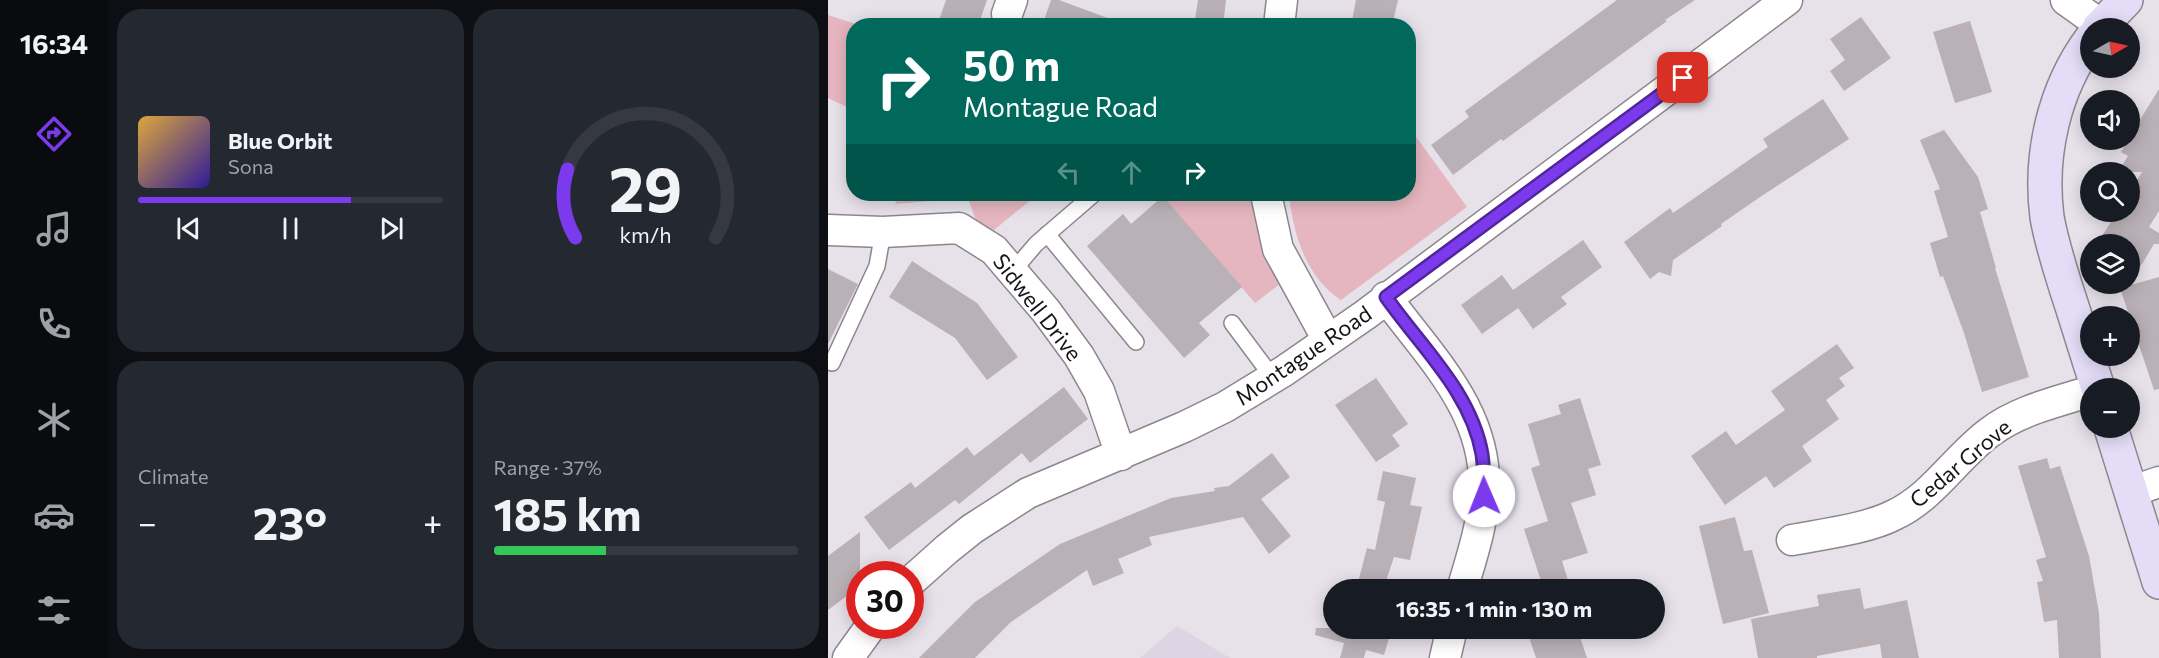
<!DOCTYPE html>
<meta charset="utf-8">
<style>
:root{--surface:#171b24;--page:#242831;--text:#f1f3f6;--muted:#9ea1a6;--line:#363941;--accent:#7c3aed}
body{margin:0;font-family:Commissioner,sans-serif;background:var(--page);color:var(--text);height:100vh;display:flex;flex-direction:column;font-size:22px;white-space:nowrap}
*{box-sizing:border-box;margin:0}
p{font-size:20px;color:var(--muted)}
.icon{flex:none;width:33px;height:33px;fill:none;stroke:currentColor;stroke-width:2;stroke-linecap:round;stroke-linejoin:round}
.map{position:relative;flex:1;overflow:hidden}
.panel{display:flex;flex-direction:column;gap:9px;padding:9px;background:#0d0f14;width:720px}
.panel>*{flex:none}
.guide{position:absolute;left:18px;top:18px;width:570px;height:183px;border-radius:24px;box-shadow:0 3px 15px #0003;background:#00695c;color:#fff;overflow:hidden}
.needle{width:39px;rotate:81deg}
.tools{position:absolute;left:1252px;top:18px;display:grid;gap:12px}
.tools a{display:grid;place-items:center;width:60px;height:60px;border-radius:50%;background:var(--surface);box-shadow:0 3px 15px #0003;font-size:30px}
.speed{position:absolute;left:18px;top:561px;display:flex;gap:12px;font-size:30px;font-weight:700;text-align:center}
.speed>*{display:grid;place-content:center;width:78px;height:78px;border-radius:50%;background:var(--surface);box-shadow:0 3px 15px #0003;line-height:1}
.speed .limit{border:9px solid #d22;background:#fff;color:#111}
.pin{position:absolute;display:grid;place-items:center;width:51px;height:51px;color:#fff;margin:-26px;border-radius:12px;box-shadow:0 3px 9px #0006}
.me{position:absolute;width:66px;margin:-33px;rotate:359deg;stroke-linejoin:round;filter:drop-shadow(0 0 4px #0008)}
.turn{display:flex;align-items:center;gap:21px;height:126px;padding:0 18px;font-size:27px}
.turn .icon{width:78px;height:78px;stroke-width:2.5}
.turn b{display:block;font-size:42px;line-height:51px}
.lanes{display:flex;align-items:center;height:57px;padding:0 18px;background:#0003;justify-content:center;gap:30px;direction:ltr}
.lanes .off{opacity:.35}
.big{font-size:45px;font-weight:700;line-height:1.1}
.panel .card{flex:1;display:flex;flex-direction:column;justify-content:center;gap:9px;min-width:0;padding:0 21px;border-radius:24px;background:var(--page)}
.panel .dial{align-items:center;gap:0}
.dial svg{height:156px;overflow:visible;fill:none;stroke:var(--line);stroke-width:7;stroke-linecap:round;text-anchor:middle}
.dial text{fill:var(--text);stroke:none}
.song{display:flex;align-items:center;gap:18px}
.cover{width:72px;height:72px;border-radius:9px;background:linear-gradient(135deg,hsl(40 70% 55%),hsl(250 70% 35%))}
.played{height:6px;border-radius:3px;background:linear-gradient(90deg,var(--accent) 70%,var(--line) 70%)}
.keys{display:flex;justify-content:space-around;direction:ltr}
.heat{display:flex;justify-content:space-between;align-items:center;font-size:33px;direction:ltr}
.charge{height:9px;border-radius:4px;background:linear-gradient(90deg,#34c759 37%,var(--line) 0)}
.panel .tiles{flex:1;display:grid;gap:9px;grid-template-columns:repeat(2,1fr)}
.trip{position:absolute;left:495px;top:579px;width:342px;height:60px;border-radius:30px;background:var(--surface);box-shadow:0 3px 15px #0003;font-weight:700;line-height:60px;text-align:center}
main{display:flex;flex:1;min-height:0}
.tabs{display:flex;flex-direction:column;width:108px;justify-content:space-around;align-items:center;background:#090b0e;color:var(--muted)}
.tabs .icon{width:42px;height:42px}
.tabs .on{color:var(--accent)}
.tabs b{font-size:27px;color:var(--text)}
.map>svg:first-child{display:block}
</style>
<main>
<nav class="tabs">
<b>16:34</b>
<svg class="icon on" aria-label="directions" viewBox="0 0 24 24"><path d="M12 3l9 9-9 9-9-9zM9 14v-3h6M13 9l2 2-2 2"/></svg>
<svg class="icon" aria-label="music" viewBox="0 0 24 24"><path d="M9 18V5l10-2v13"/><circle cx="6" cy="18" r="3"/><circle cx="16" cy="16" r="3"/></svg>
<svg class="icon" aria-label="phone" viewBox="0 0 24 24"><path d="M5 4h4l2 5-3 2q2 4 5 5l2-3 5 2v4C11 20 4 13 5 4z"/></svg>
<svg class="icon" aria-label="climate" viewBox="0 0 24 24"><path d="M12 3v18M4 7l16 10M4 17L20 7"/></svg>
<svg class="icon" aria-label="car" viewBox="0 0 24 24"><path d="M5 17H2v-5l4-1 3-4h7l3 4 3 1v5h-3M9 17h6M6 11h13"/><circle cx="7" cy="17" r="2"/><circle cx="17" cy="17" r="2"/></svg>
<svg class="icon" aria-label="filters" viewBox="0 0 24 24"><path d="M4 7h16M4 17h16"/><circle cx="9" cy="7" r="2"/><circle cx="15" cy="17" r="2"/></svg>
</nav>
<section class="panel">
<div class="tiles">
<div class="card">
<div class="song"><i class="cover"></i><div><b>Blue Orbit</b><p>Sona</p></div></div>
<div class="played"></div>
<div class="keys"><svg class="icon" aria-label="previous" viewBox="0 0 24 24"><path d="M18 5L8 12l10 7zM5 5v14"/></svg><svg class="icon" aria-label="pause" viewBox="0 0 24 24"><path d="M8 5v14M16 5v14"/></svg><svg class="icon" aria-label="next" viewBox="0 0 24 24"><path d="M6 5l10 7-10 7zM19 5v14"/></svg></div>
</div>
<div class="card dial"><svg viewBox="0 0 100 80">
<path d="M14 69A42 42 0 1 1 86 69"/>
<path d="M14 69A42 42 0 0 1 10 34" stroke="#7c3aed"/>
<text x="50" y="56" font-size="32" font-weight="700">29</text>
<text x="50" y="72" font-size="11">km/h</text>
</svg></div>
<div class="card"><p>Climate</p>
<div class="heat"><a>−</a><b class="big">23°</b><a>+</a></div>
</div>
<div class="card"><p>Range · 37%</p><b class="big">185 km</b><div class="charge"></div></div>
</div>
</section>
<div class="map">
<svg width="1331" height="658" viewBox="0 0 1331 658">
<rect width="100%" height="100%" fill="#e7e1e9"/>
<path fill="#dfd4e3" d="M349,626L402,658H312Z"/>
<path fill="#e6b6c0" d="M0,15L31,25L26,26L25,115L21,108L0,98Z
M581,127L639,207L513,300C478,278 465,233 461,194H580Z
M72,194H210L166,230L149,223L140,198L67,204Z
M333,194H422L437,254L452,284L427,303Z"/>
<path fill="#bab1b6" d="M118,0H159L150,26H109Z
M223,0H231L293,23L292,26H214Z
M370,0H398L395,26H366Z
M528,0H570L564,26H523Z
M789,0H867L837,20L839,21L675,141L673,139L625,175L603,145L641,117L637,111Z
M1033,17L1063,58L1016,91L1002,71L1017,60L1002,39Z
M1142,21L1164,92L1127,103L1105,32Z
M1331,89V211L1321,227L1331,233V244H1326L1302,284V244H1269L1289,212H1302V191L1314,172H1290L1300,156L1293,152L1300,140H1302V136Z
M995,99L1021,139L932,197L893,224L894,226L845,260L843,276L831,272L822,279L796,242L842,208L845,213L931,153L940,147L935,139Z
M1116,130L1150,177L1160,209L1152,212L1168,268H1167L1201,377L1154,392L1136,333L1115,276L1112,277L1102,243L1120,237L1106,191L1112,189L1092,140Z
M335,196L414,287L371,323L382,335L356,358L259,246L295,214L303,224Z
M755,240L774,267L733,297L739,304L705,329L690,308L654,334L633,305L674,275L685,290Z
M84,261L149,303L190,357L159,380L127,338L61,297Z
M0,269L30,284L0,344Z
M1331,277V389L1326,390L1292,288Z
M1009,344L1026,368L1011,378L1017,386L998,400L1011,419L974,446L984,461L946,488L938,476L897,505L863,456L898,431L908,445L957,410L943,391Z
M548,378L580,424L564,435L572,446L548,462L507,405Z
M236,387L260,419L202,463L194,453L131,504L127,500L61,550L36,517L83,482L87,488L139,447L146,456Z
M752,398L773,465L760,469L768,495L743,503L760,553L734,561L743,590H688L713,581L696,529L720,521L703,468L712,465L700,424L733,414L730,405Z
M444,453L462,477L433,499L463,536L441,554L415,517L321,537L324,545L290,559L296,573L265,586L259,570L183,622L147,658H91L147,602L232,544L343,498L387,491L386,488L401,486Z
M1219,458L1222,469L1232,466L1261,556L1271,613L1273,658H1231L1229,620L1216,622L1209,582L1215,581L1208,560L1218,557L1190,466Z
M555,471L588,478L582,505L594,507L582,560L566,557L555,590H528L539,548L547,550L557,502L549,500Z
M907,517L916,551L924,550L941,613L895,624L871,526Z
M32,532V586L0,610V556Z
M1032,588L1036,609L1079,600L1091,658H1054L1052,644L989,656V658H930L923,619L991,606L989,595Z
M488,628H564L556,655L538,650L536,658H512L516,643L487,635Z
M698,628H749L759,658H708Z"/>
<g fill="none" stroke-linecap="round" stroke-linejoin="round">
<g stroke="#8c868e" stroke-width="18">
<path id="lane" d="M219,234L308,342
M185,271L208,244L266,194
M404,323L445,378
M4,363L49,266L55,232"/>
</g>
<g stroke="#8c868e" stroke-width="33">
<path id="street" d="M1238,0L1273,25
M179,14L184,0
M451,26L454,0
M438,194L450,249L500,340
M0,230L55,232L131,228L166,250L218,311L251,356L271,391L293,455
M558,297C603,359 661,412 656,495C654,527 643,559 634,590
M1302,492L1331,482
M964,540C995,534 1039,529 1066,515C1105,497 1128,457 1162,432C1191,410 1229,402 1263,391
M82,582L119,549L144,529L200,493L356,427L397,407L456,371L537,315L959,0
M20,658L43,626
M617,658L624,628"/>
</g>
<g stroke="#8c868e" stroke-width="36">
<path id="secondary" d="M1271,28L1298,0
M1263,39C1226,89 1211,155 1219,217C1223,241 1231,265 1238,288C1249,321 1259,355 1270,388
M1283,428L1331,582"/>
</g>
<use href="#lane" stroke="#fff" stroke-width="15"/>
<use href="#street" stroke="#fff" stroke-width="30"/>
<use href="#secondary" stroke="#e3ddf8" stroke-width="33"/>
</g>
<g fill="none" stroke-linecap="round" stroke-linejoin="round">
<g stroke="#51269a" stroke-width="15">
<path id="route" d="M656,496C656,482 656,468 654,454C643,392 593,347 558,297L855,78"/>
</g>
<use href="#route" stroke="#7c3aed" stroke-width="10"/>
</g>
<g text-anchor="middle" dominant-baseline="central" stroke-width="5" stroke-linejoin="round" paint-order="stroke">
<g font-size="22" fill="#161417" stroke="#fff">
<text transform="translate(210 307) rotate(52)">Sidwell Drive</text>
<text transform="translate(475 355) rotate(-34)">Montague Road</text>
<text transform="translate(1132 463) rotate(-40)">Cedar Grove</text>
</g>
</g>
</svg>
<div class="tools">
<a><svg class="needle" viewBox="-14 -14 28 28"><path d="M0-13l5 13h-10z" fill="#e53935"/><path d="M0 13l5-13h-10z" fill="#9ea1a6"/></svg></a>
<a><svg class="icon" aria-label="sound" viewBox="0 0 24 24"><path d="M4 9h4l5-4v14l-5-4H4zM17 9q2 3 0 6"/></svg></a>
<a><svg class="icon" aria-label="search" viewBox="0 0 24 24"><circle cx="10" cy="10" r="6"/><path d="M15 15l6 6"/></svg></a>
<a><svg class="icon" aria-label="layers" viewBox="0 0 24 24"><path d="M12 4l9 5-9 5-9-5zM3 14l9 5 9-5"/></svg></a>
<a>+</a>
<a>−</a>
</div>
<div class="speed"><div class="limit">30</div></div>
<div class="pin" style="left:855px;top:78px;background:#d93025"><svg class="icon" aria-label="arrive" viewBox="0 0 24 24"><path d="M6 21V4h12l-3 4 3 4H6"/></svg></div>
<svg class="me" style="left:656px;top:496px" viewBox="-20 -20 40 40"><circle r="19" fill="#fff"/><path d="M0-13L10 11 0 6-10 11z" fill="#7c3aed"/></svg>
<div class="trip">16:35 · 1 min · 130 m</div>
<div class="guide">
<div class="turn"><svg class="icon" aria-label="right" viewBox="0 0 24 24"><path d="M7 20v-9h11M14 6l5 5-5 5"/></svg><div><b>50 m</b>Montague Road</div></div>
<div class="lanes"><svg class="icon off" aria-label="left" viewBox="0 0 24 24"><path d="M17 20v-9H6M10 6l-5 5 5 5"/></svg><svg class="icon off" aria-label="ahead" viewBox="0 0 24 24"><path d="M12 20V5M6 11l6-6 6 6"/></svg><svg class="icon" aria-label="right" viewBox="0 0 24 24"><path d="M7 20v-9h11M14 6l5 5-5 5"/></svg></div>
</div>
</div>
</main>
